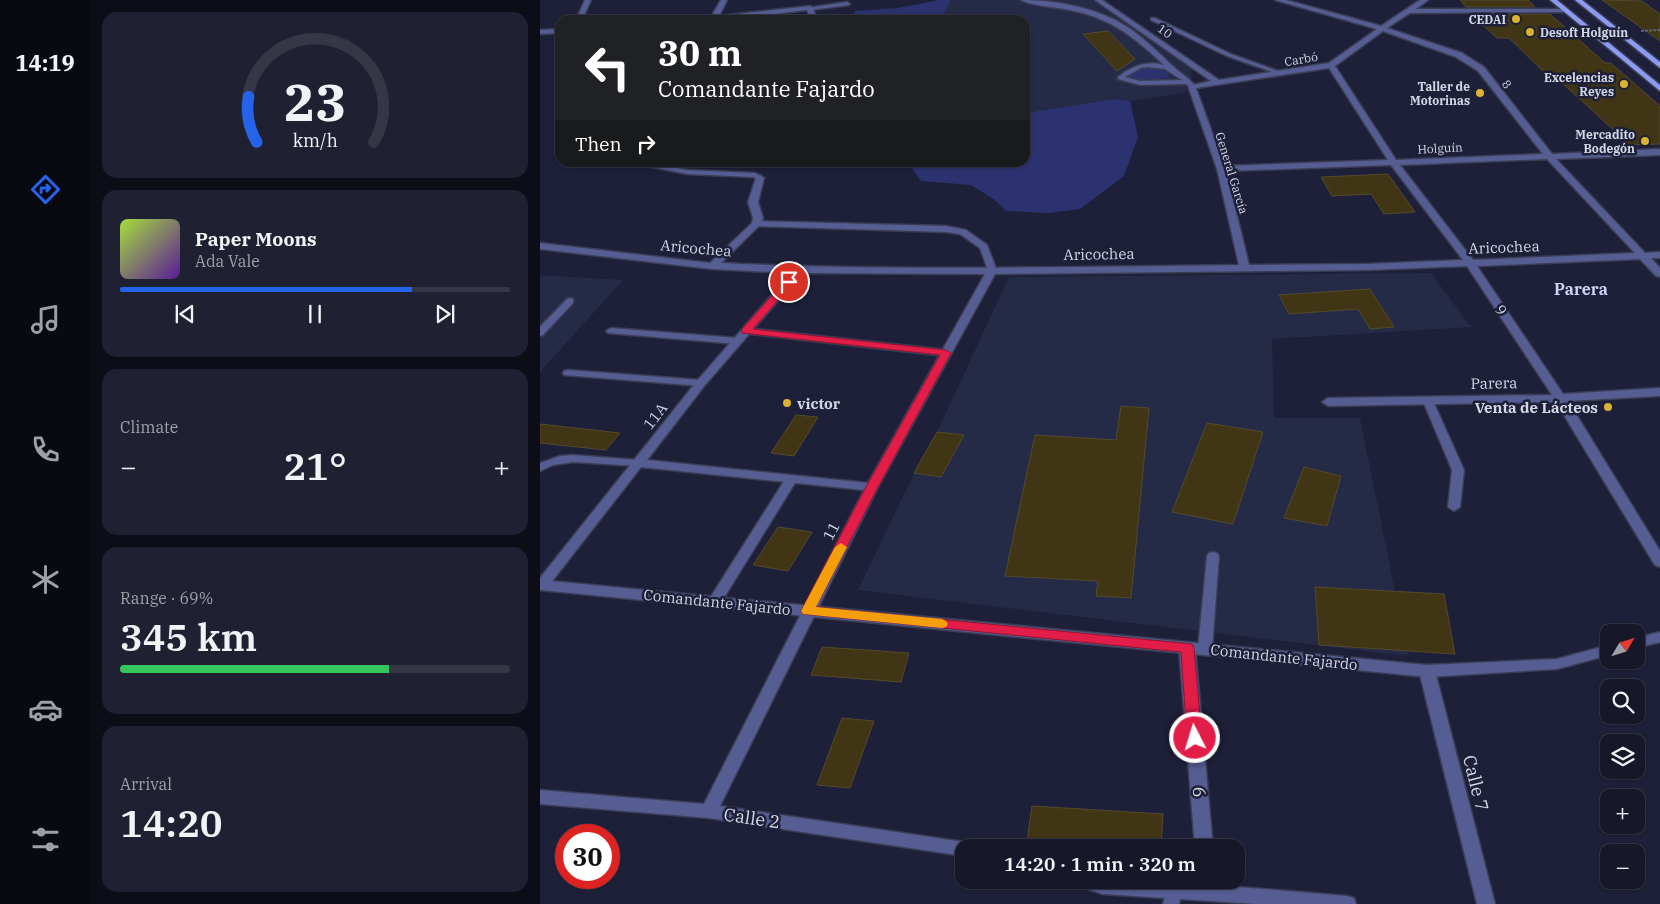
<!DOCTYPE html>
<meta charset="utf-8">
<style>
:root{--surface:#16182a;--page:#1f2132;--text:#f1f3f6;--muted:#9ea0a8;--line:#353747;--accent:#2563eb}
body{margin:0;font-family:"IBM Plex Serif",serif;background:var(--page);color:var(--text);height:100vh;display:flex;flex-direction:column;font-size:19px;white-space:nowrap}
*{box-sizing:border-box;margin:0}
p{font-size:16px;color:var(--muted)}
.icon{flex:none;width:28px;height:28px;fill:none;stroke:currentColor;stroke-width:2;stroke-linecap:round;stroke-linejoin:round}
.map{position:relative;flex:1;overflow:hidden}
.panel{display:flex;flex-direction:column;gap:12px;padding:12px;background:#0c0d17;width:450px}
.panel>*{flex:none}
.top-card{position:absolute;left:15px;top:15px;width:475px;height:152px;border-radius:15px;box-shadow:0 1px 4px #0004,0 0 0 1px var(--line);background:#202124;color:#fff;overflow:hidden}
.needle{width:32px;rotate:52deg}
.tools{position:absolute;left:1060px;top:624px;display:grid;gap:10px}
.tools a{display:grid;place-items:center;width:45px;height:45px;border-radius:10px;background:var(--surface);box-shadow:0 1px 4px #0004,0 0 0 1px var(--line);font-size:25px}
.speed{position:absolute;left:15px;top:824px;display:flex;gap:10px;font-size:25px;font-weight:700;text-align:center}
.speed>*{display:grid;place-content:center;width:65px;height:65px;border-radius:50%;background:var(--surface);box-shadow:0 1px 4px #0004,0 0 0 1px var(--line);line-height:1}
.speed .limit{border:8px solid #d22;background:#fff;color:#111}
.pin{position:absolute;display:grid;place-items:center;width:42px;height:42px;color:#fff;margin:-21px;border:2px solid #fff;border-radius:50%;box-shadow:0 1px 5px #0007}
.me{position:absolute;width:55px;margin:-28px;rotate:355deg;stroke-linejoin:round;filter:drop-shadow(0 0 4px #0008)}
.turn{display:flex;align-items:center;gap:18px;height:105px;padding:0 20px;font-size:22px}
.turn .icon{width:65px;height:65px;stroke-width:2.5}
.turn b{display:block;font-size:35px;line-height:42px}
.then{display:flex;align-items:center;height:48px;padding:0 20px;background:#0003;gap:10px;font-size:19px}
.big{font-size:38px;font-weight:600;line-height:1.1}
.panel .tile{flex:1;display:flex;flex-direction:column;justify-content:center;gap:8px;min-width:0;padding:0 18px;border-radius:15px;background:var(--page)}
.panel .dial{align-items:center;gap:0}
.dial svg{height:130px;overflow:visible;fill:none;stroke:var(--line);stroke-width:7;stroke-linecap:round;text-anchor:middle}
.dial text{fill:var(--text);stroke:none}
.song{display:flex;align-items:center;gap:15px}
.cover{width:60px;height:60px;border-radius:8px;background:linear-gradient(135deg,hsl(80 70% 55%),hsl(270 70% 35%))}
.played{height:5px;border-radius:2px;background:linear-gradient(90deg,var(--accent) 75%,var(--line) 75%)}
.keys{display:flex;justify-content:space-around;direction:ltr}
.heat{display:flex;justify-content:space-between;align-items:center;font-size:28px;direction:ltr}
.charge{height:8px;border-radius:4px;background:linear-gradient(90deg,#34c759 69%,var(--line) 0)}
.trip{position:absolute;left:415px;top:839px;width:290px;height:50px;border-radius:15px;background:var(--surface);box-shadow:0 1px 4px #0004,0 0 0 1px var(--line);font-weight:600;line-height:50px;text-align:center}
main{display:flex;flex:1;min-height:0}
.tab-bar{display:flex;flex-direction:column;width:90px;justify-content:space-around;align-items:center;background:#090a11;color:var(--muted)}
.tab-bar .icon{width:35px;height:35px}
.tab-bar .on{color:var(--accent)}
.tab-bar b{font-size:22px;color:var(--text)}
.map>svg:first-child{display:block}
</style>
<main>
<nav class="tab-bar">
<b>14:19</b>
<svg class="icon on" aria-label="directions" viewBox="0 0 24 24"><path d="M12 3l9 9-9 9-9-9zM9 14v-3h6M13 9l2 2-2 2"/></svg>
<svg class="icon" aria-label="music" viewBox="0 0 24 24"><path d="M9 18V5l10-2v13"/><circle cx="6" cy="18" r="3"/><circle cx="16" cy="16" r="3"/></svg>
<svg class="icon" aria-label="phone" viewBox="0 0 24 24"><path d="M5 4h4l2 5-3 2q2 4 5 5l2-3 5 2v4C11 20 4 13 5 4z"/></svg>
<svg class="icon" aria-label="climate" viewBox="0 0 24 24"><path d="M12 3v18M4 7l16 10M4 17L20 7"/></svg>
<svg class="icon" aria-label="car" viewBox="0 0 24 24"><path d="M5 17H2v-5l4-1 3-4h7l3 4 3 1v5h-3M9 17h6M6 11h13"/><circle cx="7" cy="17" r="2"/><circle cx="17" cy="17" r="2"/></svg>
<svg class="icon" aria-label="filters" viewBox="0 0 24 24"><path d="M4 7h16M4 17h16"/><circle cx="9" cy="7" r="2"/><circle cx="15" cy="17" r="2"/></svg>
</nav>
<section class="panel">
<div class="tile dial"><svg viewBox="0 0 100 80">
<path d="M14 69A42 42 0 1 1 86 69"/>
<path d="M14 69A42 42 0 0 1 9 41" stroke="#2563eb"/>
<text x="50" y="56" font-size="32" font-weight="700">23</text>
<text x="50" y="72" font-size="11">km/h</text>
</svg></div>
<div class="tile">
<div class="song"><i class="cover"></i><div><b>Paper Moons</b><p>Ada Vale</p></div></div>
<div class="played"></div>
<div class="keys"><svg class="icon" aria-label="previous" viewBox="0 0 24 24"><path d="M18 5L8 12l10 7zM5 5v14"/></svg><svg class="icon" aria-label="pause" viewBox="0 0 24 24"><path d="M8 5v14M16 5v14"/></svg><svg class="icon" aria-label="next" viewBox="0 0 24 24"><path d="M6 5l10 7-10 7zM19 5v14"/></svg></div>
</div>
<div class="tile"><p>Climate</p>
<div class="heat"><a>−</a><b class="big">21°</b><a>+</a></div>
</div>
<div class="tile"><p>Range · 69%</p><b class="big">345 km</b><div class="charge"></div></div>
<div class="tile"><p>Arrival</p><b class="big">14:20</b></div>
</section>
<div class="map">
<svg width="1120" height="904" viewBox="0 0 1120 904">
<rect width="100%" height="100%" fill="#1d2038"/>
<path fill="#252a46" d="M411,0H552L652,68L650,88L643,93L590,101L575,99L485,113V20H401Z
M891,273L931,327L732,339L734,418H820L868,656L318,590L374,473L397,432L469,277Z
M0,275L83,280L0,372Z"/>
<path fill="#2c326f" d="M399,0H411L401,20H312L315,11L358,8Z
M602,67H611L628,72L629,78L602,80L585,77L588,73Z
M575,99L590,101L598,137L584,176L540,209L508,213L466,211L455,200L431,185L381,181L368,163L485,162V113Z"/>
<path fill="#403514" stroke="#544a2e" d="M920,0H988L995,7H926Z
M1062,0L1102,1L1120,14V41Z
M932,14H1010L1065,63H1071L1120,106V144L1090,145L1019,80H1012L969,38H957L944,26H941Z
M568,31L595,59L577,71L543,34Z
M848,174L875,212L844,214L831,194L792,196L781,177Z
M830,289L854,327L830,329L818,309L749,314L739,295Z
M581,406L609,408L591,598L556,596L558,581L465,576L495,435L576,440Z
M256,415L278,417L254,456L231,453Z
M667,423L723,432L693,524L632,512Z
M0,424L80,433L66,450L0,443Z
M397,432L424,435L401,477L374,473Z
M764,467L801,476L787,526L744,518Z
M238,527L272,532L248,571L213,565Z
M775,587L904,594L915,654L779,645Z
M282,647L369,653L361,682L271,675Z
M302,718L334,721L310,788L277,785Z
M492,806L623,814L621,848H486Z"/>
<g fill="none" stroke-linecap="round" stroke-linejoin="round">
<g stroke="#3a3d54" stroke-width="3">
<path id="service" d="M481,0C516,0 559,8 589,28C606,40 621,55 636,69C642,74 650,79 655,86L652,88L646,84L600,85L578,79V77C592,66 607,60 624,65C594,37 571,18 530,10C516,7 492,6 481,0ZM608,67L625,69L642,80L600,81L585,77L601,68Z
M307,2L310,4L309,5L270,10L267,8Z
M611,18H615L691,54L746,74L741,75L687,56L611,20Z
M88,162H108L147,170L215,173L224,178L220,180L213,177L147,174Z
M216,221L406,226L426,230L447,245L457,271L452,274L449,273L440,248L420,234L406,232L213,226L212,224Z
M30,298L33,299V303L3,335L0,336V327L27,299Z
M71,328L198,338L203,341L198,344L68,333L66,331Z
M206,328L406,350L411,353L406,356L203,333L201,331Z
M28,370L161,380L166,383L161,386L24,375L23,373L24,371Z
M888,398L893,401L924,470L920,507L914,511L908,507L912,470L883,401Z
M33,455L98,460L104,463L98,466L33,462L13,465L0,471V463L20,456Z
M252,475L258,478L180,604H170L169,601L170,598L246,478Z
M673,552L677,553L679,556L672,649L670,652L665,654L660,652L658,649L667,556L669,553Z
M634,883L640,885L642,890L639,904H623L628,885Z"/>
</g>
<g stroke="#3a3d54" stroke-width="3">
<path id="minor" d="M45,0H51L42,20H36Z
M181,0H187L179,16L270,6L273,8L277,20H271L267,10L184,20H163L171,17Z
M555,0H562L679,80L789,63L837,29L735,0H746L841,26L880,0H888L876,9H1028L1029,10L1026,12L870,13L847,28L922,53L944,67L1012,154L1120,149V155L1016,159L1105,253L1120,252V258H1111L1120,268V277L1116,276L1100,259L937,266L1023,394L1120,388V396L1028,401L1120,551V567L1115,565L1113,562L1016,402L788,406L782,402L788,398L1012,395L927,266L827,270L455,274L338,487L180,806L424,842L430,844L432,848H424V856L169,818L0,804V790L164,804L324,490L101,467L6,589L0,590V578L157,381L251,273L172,269L0,249V243L170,263L212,223L213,218L208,202L216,178L220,175L224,178L218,202L223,218L221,224L181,263C353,271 526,267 699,265L677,169L648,86L671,81ZM843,31L916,57L938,71L1003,154L856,160L795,66ZM789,68L848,160L684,166L656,88ZM1007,159L1095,253L933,260L860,165ZM851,165L923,260L827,264L709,265L686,171ZM262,273L445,274L328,483L107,460L165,385Z
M20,29V33L0,34V30Z
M647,643L652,644L655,648L673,848H655L639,648L642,644Z
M887,665L892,667L895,671L955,904H937L879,671L882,667Z
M532,880C624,880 715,888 807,896L814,898L816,904H716L563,894L535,885Z"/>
</g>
<g stroke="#3a3d54" stroke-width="3">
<path id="tertiary" d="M0,580L887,665L1017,659L1069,645V655L1017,669L887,677L0,590Z
M1120,632V642L1096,648V638Z"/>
</g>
<g stroke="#3a3d54" stroke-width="3">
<path id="primary" d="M1010,0H1017L1120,85V91Z
M1035,0H1042L1120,62V68Z"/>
</g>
<path stroke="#5e6176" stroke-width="2" stroke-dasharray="3 1" stroke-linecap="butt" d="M1101,31L1120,30"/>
<use href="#service" fill="#555d92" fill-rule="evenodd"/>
<use href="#minor" fill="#555d92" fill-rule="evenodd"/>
<use href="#tertiary" fill="#555d92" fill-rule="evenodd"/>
<use href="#primary" fill="#8c9af1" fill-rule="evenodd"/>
</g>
<path fill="#e11d48" stroke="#92132f" d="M249,280L253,282L252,284L213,329L406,350L411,353L338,487L276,607L652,644L654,648L662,738L660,742L655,744L650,742L647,738L641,652L263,614L261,611L326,487L400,355L202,333V329L245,281Z"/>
<path fill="#f59e0b" d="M301,543L307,547L276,607L402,619L406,621L408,624L406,627L402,628L263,614L261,611L295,547Z"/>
<g fill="#dcb233" stroke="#1d2038" stroke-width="2">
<circle cx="976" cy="19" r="5"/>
<circle cx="990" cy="32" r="5"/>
<circle cx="1084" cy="84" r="5"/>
<circle cx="940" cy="93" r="5"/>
<circle cx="1105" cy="141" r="5"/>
<circle cx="247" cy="403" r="5"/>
<circle cx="1068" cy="407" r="5"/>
</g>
<g text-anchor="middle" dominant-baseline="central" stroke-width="5" stroke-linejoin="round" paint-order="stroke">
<g font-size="12" font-weight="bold" fill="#d2d6e6" stroke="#1d2038" text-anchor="end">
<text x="966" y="19">CEDAI</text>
<text x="1000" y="32" text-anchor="start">Desoft Holguín</text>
<text x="1074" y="77">Excelencias<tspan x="1074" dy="14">Reyes</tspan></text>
<text x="930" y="86">Taller de<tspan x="930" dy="14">Motorinas</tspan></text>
<text x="1095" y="134">Mercadito<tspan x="1095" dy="14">Bodegón</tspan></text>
</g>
<g font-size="12" fill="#d2d6e6" stroke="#1d2038">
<text transform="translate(625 31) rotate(35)">10</text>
<text transform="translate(761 59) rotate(-10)">Carbó</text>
<text transform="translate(967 84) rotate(52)">8</text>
<text transform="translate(900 148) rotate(-3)">Holguín</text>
<text transform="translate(692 173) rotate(73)">General García</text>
</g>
<g font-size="15" fill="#d2d6e6" stroke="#1d2038">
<text transform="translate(964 247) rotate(-2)">Aricochea</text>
<text transform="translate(156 248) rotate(5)">Aricochea</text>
<text transform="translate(559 254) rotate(-1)">Aricochea</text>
<text transform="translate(961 310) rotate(56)">9</text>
<text transform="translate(954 383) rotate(-1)">Parera</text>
<text transform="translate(115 416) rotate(-52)">11A</text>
<text transform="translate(291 531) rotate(-63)">11</text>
<text transform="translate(177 602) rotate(6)">Comandante Fajardo</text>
<text transform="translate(744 657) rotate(6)">Comandante Fajardo</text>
</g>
<g font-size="15" font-weight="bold" fill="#d2d6e6" stroke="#1d2038" text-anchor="start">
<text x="257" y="403">victor</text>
<text x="1058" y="407" text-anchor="end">Venta de Lácteos</text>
</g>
<g font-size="16" font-weight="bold" fill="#cbd2f2" stroke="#1d2038">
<text x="1041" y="289">Parera</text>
</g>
<g font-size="18" fill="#d2d6e6" stroke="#1d2038">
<text transform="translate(936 783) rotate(76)">Calle 7</text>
<text transform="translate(659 792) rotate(-95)">9</text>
<text transform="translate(212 818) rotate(8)">Calle 2</text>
</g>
</g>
</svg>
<div class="tools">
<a><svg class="needle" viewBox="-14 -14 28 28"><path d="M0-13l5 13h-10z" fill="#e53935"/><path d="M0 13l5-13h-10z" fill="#9ea0a8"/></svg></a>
<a><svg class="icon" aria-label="search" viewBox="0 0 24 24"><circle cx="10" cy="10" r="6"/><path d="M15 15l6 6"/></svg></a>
<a><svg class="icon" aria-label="layers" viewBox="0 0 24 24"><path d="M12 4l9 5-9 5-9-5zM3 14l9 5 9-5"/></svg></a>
<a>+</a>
<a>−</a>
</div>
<div class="speed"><div class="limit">30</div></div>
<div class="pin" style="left:249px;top:282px;background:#d93025"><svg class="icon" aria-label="arrive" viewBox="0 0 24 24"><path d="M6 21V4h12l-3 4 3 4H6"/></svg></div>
<svg class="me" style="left:655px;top:738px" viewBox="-20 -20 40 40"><circle r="17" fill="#e11d48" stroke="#fff" stroke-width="3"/><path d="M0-11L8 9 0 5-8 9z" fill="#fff"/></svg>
<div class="trip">14:20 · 1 min · 320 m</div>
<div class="top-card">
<div class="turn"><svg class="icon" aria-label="left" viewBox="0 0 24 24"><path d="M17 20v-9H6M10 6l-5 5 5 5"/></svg><div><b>30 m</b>Comandante Fajardo</div></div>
<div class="then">Then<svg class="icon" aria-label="right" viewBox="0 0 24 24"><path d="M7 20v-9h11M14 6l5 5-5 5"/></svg></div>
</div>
</div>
</main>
